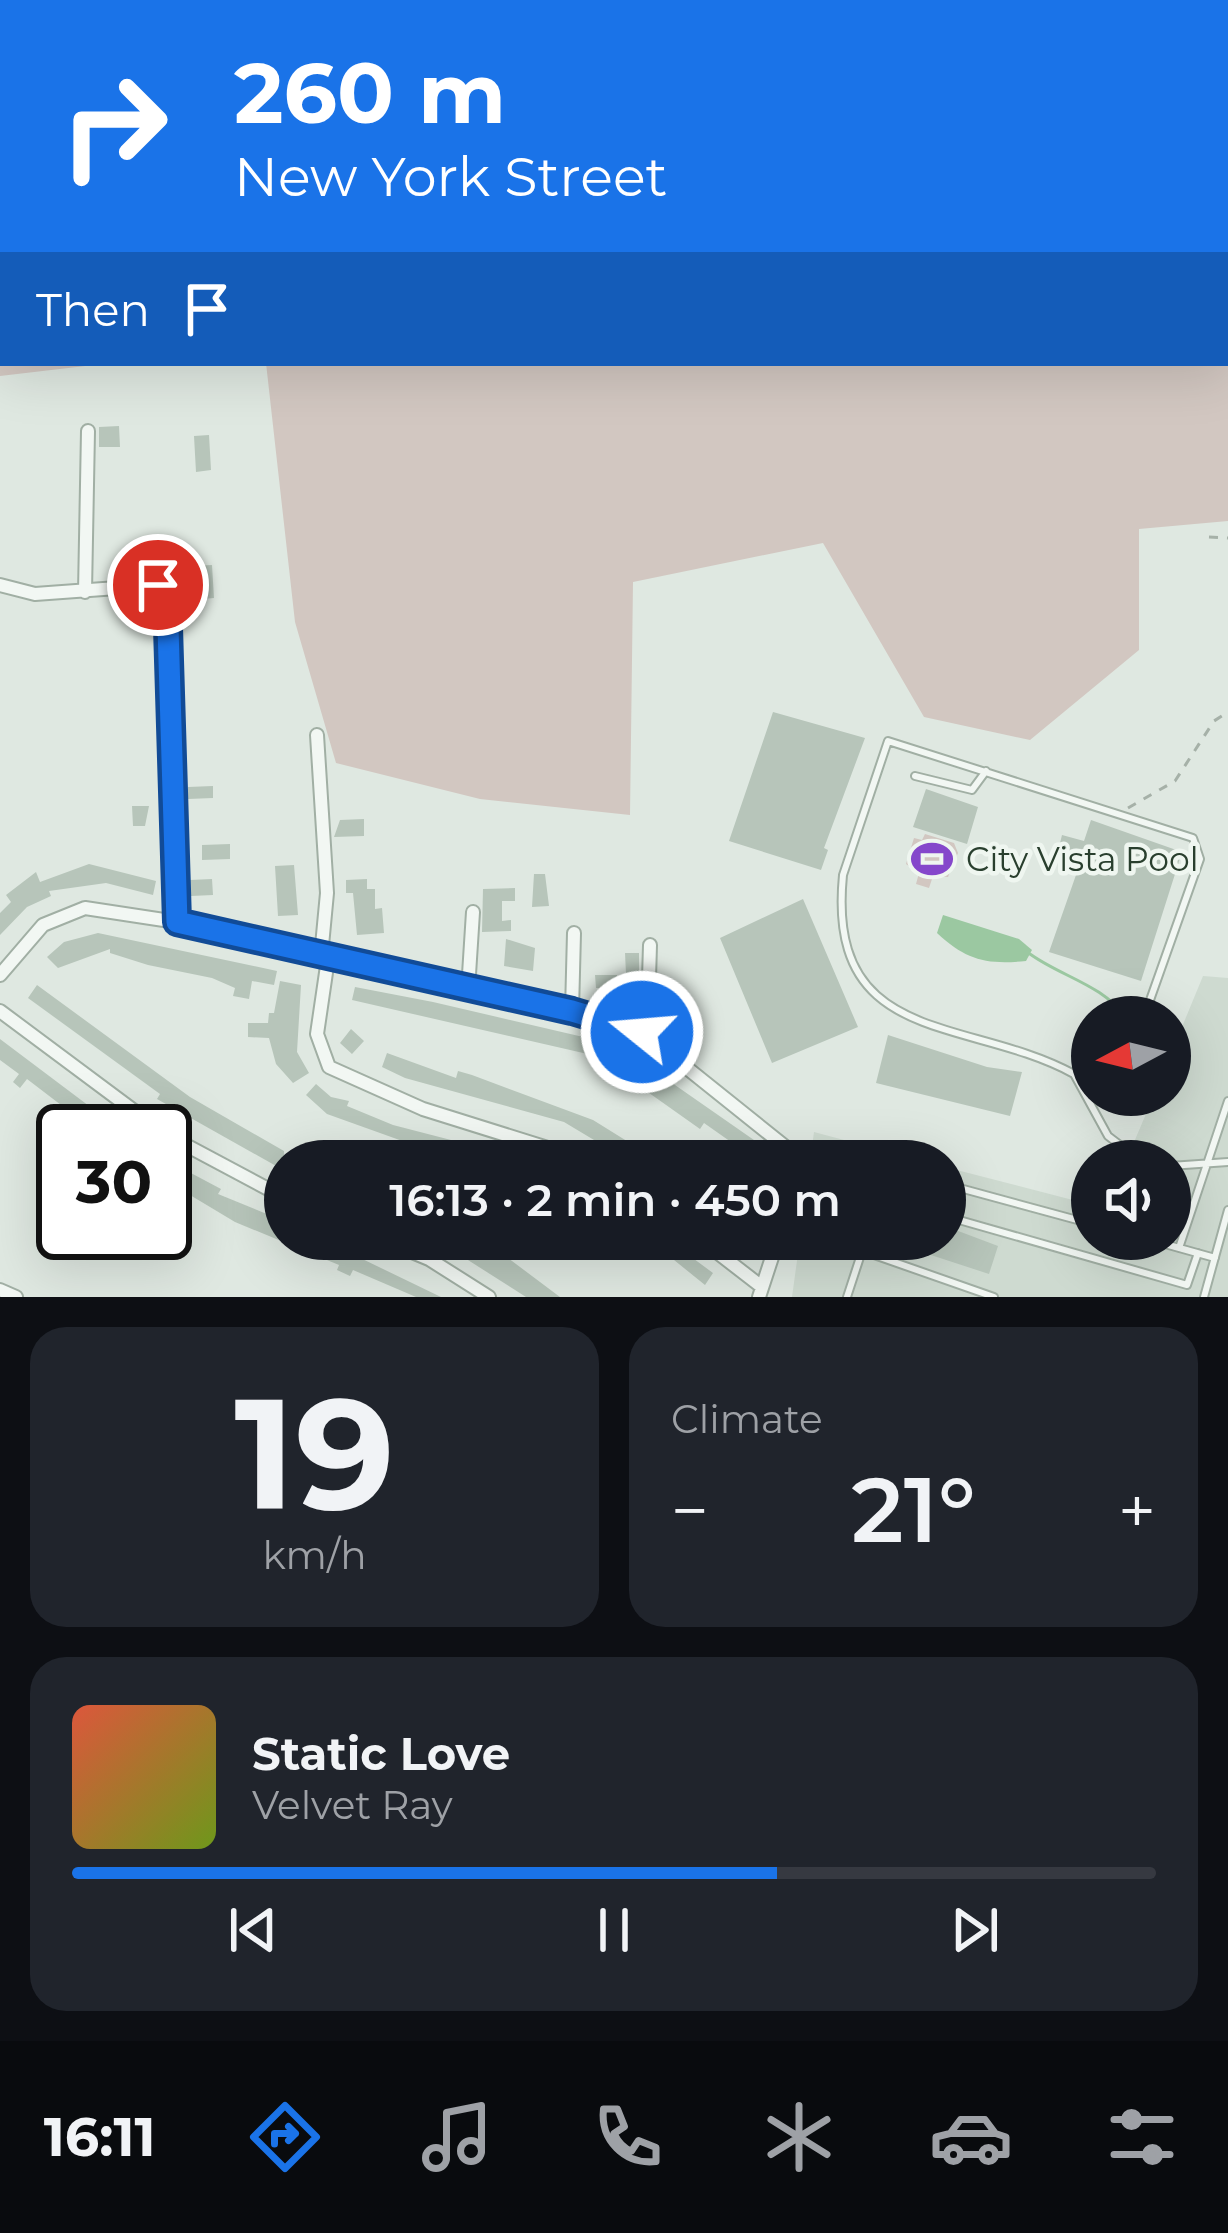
<!DOCTYPE html>
<meta charset="utf-8">
<style>
:root{--surface:#171b24;--page:#20242c;--text:#f1f3f6;--muted:#9ea1a6;--line:#363941;--accent:#1a73e8}
body{margin:0;font-family:Montserrat,sans-serif;background:var(--page);color:var(--text);height:100vh;display:flex;flex-direction:column;font-size:45px;white-space:nowrap}
*{box-sizing:border-box;margin:0}
p{font-size:39px;color:var(--muted)}
.icon{flex:none;width:66px;height:66px;fill:none;stroke:currentColor;stroke-width:2;stroke-linecap:round;stroke-linejoin:round}
.map{position:relative;height:1297px;overflow:hidden}
.drawer{display:flex;flex-direction:column;gap:30px;padding:30px;background:#0d0f14;flex:1}
.drawer>*{flex:none}
.top-card{position:absolute;left:0px;top:0px;width:1230px;height:366px;box-shadow:0 12px 48px #0002;background:#1a73e8;color:#fff;overflow:hidden}
.needle{width:78px;rotate:263deg}
.fabs{position:absolute;left:1071px;top:996px;display:grid;gap:24px}
.fabs a{display:grid;place-items:center;width:120px;height:120px;border-radius:50%;background:var(--surface);box-shadow:0 12px 48px #0002;font-size:60px}
.speed{position:absolute;left:36px;top:1104px;display:flex;gap:24px;font-size:60px;font-weight:700;text-align:center}
.speed>*{display:grid;place-content:center;width:156px;height:156px;border-radius:50%;background:var(--surface);box-shadow:0 12px 48px #0002;line-height:1}
.speed .limit{border:6px solid #111;border-radius:18px;background:#fff;color:#111}
.pin{position:absolute;display:grid;place-items:center;width:102px;height:102px;color:#fff;margin:-51px;border:6px solid #fff;border-radius:50%;box-shadow:0 3px 12px #0007}
.me{position:absolute;width:132px;margin:-66px;rotate:287deg;stroke-linejoin:round;filter:drop-shadow(0 0 9px #0008)}
.turn{display:flex;align-items:center;gap:42px;height:252px;padding:0 36px;font-size:54px}
.turn .icon{width:156px;height:156px;stroke-width:2.5}
.turn b{display:block;font-size:84px;line-height:102px}
.then{display:flex;align-items:center;height:114px;padding:0 36px;background:#0003;gap:24px;font-size:45px}
.big{font-size:90px;font-weight:600;line-height:1.1}
.drawer .card{flex:1;display:flex;flex-direction:column;justify-content:center;gap:18px;min-width:0;padding:0 42px;border-radius:36px;background:var(--page)}
.drawer .dial{align-items:center;gap:0}
.dial b{font-size:156px;line-height:1}
.song{display:flex;align-items:center;gap:36px}
.cover{width:144px;height:144px;border-radius:18px;background:linear-gradient(135deg,hsl(10 70% 55%),hsl(80 70% 35%))}
.played{height:12px;border-radius:6px;background:linear-gradient(90deg,var(--accent) 65%,var(--line) 65%)}
.keys{display:flex;justify-content:space-around;direction:ltr}
.heat{display:flex;justify-content:space-between;align-items:center;font-size:66px;direction:ltr}
.drawer .tiles{flex:1;display:grid;gap:30px;grid-template-columns:1fr 1fr}
.card:last-child{grid-column:span 2}
.trip{position:absolute;left:264px;top:1140px;width:702px;height:120px;border-radius:60px;background:var(--surface);box-shadow:0 12px 48px #0002;font-weight:600;line-height:120px;text-align:center}
.tabs{display:flex;height:192px;justify-content:space-around;align-items:center;background:#090b0e;color:var(--muted)}
.tabs .icon{width:84px;height:84px}
.tabs .on{color:var(--accent)}
.tabs b{font-size:54px;color:var(--text)}
.map>svg:first-child{display:block}
</style>
<div class="map">
<svg width="1228" height="1297" viewBox="0 0 1228 1297">
<rect width="100%" height="100%" fill="#dfe8e1"/>
<path fill="#cedad0" d="M1203,976L1228,978V1297H792L800,1239H945V1167L1092,1205V1239H1170V1161H1126L1154,1095H1170V1056Z
M814,1132L923,1161H810Z"/>
<path fill="#d2c7c1" d="M0,0H747L763,3H3V363H111L0,376Z
M1228,33V521L1139,529V650L1030,740L924,717L823,543L633,582L630,815L480,799L336,763L295,622L266,363H1227Z
M925,834L954,843L958,853L948,877L933,876L929,888L916,884L919,873L906,864L914,838L922,840Z"/>
<path fill="#9bc8a1" d="M943,915L1019,939L1032,950L1026,961C986,965 966,960 937,933Z"/>
<g fill="none" stroke-linecap="round" stroke-linejoin="round">
<path stroke="#9bc8a1" stroke-width="3" d="M1030,954C1062,977 1103,985 1125,1017"/>
</g>
<path fill="#b7c5ba" d="M119,426L120,447H99V427Z
M209,435L211,470L196,472L194,436Z
M212,565L214,598L191,600L189,566Z
M773,712L865,738L824,848L828,850L821,870L729,841Z
M213,786V798L188,799V787Z
M926,789L978,807L967,844L913,827Z
M132,806H149L145,826H133Z
M364,819V836L334,837L340,820Z
M1091,820L1182,852L1141,981L1049,952L1083,855L1059,847L1062,835L1084,841Z
M230,844V859L202,860V845Z
M89,864L156,881L153,895L106,883L49,891L51,896L27,907L0,935V913L11,902L6,895L36,872L40,882Z
M294,865L298,915L278,916L275,866Z
M534,874H545L549,906L532,907Z
M212,879L213,895L191,896L190,880Z
M367,879V889H375V909L382,908L384,933L357,935L353,893H346V880Z
M515,888V901H502V921L511,920V931L482,932L483,889Z
M803,899L858,1027L772,1063L720,938Z
M98,933L277,971L274,985L252,981L249,999L233,996L235,988L212,978L148,965L110,953V949L58,968L47,957L64,942Z
M506,939L535,948L533,971L504,966Z
M625,953H639V974H626Z
M595,975H617L618,988H596Z
M280,981L301,985L297,1052L309,1073L293,1083L276,1064L269,1038L248,1037V1023H268L269,1013H274Z
M37,985L190,1097L284,1151L285,1171L157,1099L160,1094L28,998Z
M355,987L433,1002L609,1043L605,1058L352,1000Z
M351,1029L364,1041L352,1054L340,1043Z
M888,1035L987,1067L1022,1072L1010,1116L876,1083Z
M0,1039L97,1112L126,1131H95L27,1079L20,1088L13,1082L19,1074L0,1060Z
M387,1053L456,1078L458,1071L472,1075L593,1120L659,1161H629L564,1122L405,1078L382,1067Z
M629,1053L767,1149L758,1161L704,1123L700,1129L635,1083L638,1078L620,1067Z
M316,1084L331,1097L349,1101L347,1106L393,1125L532,1161H430L433,1152L327,1114L306,1095Z
M172,1163L221,1189L218,1194L279,1219L285,1224V1239H321L441,1297H416L353,1270L350,1276L337,1270L339,1265L235,1222L165,1180Z
M945,1226L998,1246L989,1274L888,1241L945,1239Z
M435,1239H468L493,1254L496,1249L560,1297H526Z
M648,1239H667L713,1273L705,1285Z"/>
<g fill="none" stroke-linecap="round" stroke-linejoin="round">
<g stroke="#a1afa4" stroke-width="10">
<path id="service" d="M915,776L972,790L986,771
M804,1157L822,1161
M1141,1161L1108,1136L1074,1074C968,1016 826,1048 843,875L888,741L1193,838L1200,859L1144,1017
M1170,1166L1228,1162
M945,1184L1092,1224
M945,1216L1187,1285L1198,1253
M862,1239L874,1255L994,1297
M1147,1239L1215,1258
M1179,1248L1228,1101
M847,1297L865,1242
M1204,1297L1228,1210"/>
</g>
<g stroke="#a1afa4" stroke-width="16">
<path id="minor" d="M0,585L35,594L158,585L165,590L177,922
M85,592L88,431
M317,735L327,893L321,956
M328,959L317,1034L329,1067L423,1109L589,1161
M0,975L43,925L85,908L177,922L572,1011L642,1032L803,1161
M468,990L473,912
M0,1011L161,1131
M572,1011L574,933
M642,1032L648,1012L650,945
M165,1134L285,1198
M381,1239L429,1259L489,1297
M700,1239L762,1287
M0,1290L16,1297
M759,1297L778,1239"/>
</g>
<g stroke="#879f8d" stroke-width="26">
<path id="trunk" d="M850,0L876,3
M1205,3L1209,0"/>
</g>
<g stroke="#879f8d" stroke-width="26">
<path id="motorway" d="M937,0L955,3
M1227,13H1228"/>
</g>
<path stroke="#a6b1a8" stroke-width="3" stroke-dasharray="9 9" stroke-linecap="butt" d="M1209,537L1228,538
M1128,808L1175,781L1214,721L1228,712"/>
<use href="#service" stroke="#f2f7f3" stroke-width="6"/>
<use href="#minor" stroke="#f2f7f3" stroke-width="12"/>
<use href="#trunk" stroke="#fff" stroke-width="21"/>
<use href="#motorway" stroke="#fff" stroke-width="21"/>
</g>
<g fill="none" stroke-linecap="round" stroke-linejoin="round">
<g stroke="#114b97" stroke-width="30">
<path id="route" d="M158,585L167,595L177,922L572,1011L642,1032"/>
</g>
<use href="#route" stroke="#1a73e8" stroke-width="21"/>
</g>
<defs>
<g id="stadium-bare" transform="scale(3.24)"><path d="M0-5a6.5 5 0 1 0 0 10a6.5 5 0 1 0 0-10ZM-3.5-1.8h7v3.6h-7Z" fill="#8547cb" stroke="#eff6f0" stroke-width="2.5" paint-order="stroke"/></g>
</defs>
<g fill-rule="evenodd">
<use href="#stadium-bare" x="932" y="859"/>
</g>
<g text-anchor="middle" dominant-baseline="central" stroke-width="9" stroke-linejoin="round" paint-order="stroke">
<g font-size="33" fill="#293f2e" stroke="#eff6f0" text-anchor="start">
<text x="966" y="859">City Vista Pool</text>
</g>
</g>
</svg>
<div class="fabs">
<a><svg class="needle" viewBox="-14 -14 28 28"><path d="M0-13l5 13h-10z" fill="#e53935"/><path d="M0 13l5-13h-10z" fill="#9ea1a6"/></svg></a>
<a><svg class="icon" aria-label="sound" viewBox="0 0 24 24"><path d="M4 9h4l5-4v14l-5-4H4zM17 9q2 3 0 6"/></svg></a>
</div>
<div class="speed"><div class="limit">30</div></div>
<div class="pin" style="left:158px;top:585px;background:#d93025"><svg class="icon" aria-label="arrive" viewBox="0 0 24 24"><path d="M6 21V4h12l-3 4 3 4H6"/></svg></div>
<svg class="me" style="left:642px;top:1032px" viewBox="-20 -20 40 40"><circle r="17" fill="#1a73e8" stroke="#fff" stroke-width="3"/><path d="M0-11L8 9 0 5-8 9z" fill="#fff"/></svg>
<div class="trip">16:13 · 2 min · 450 m</div>
<div class="top-card">
<div class="turn"><svg class="icon" aria-label="right" viewBox="0 0 24 24"><path d="M7 20v-9h11M14 6l5 5-5 5"/></svg><div><b>260 m</b>New York Street</div></div>
<div class="then">Then<svg class="icon" aria-label="arrive" viewBox="0 0 24 24"><path d="M6 21V4h12l-3 4 3 4H6"/></svg></div>
</div>
</div>
<section class="drawer">
<div class="tiles">
<div class="card dial"><b>19</b><p>km/h</p></div>
<div class="card"><p>Climate</p>
<div class="heat"><a>−</a><b class="big">21°</b><a>+</a></div>
</div>
<div class="card">
<div class="song"><i class="cover"></i><div><b>Static Love</b><p>Velvet Ray</p></div></div>
<div class="played"></div>
<div class="keys"><svg class="icon" aria-label="previous" viewBox="0 0 24 24"><path d="M18 5L8 12l10 7zM5 5v14"/></svg><svg class="icon" aria-label="pause" viewBox="0 0 24 24"><path d="M8 5v14M16 5v14"/></svg><svg class="icon" aria-label="next" viewBox="0 0 24 24"><path d="M6 5l10 7-10 7zM19 5v14"/></svg></div>
</div>
</div>
</section>
<nav class="tabs">
<b>16:11</b>
<svg class="icon on" aria-label="directions" viewBox="0 0 24 24"><path d="M12 3l9 9-9 9-9-9zM9 14v-3h6M13 9l2 2-2 2"/></svg>
<svg class="icon" aria-label="music" viewBox="0 0 24 24"><path d="M9 18V5l10-2v13"/><circle cx="6" cy="18" r="3"/><circle cx="16" cy="16" r="3"/></svg>
<svg class="icon" aria-label="phone" viewBox="0 0 24 24"><path d="M5 4h4l2 5-3 2q2 4 5 5l2-3 5 2v4C11 20 4 13 5 4z"/></svg>
<svg class="icon" aria-label="climate" viewBox="0 0 24 24"><path d="M12 3v18M4 7l16 10M4 17L20 7"/></svg>
<svg class="icon" aria-label="car" viewBox="0 0 24 24"><path d="M5 17H2v-5l4-1 3-4h7l3 4 3 1v5h-3M9 17h6M6 11h13"/><circle cx="7" cy="17" r="2"/><circle cx="17" cy="17" r="2"/></svg>
<svg class="icon" aria-label="filters" viewBox="0 0 24 24"><path d="M4 7h16M4 17h16"/><circle cx="9" cy="7" r="2"/><circle cx="15" cy="17" r="2"/></svg>
</nav>
